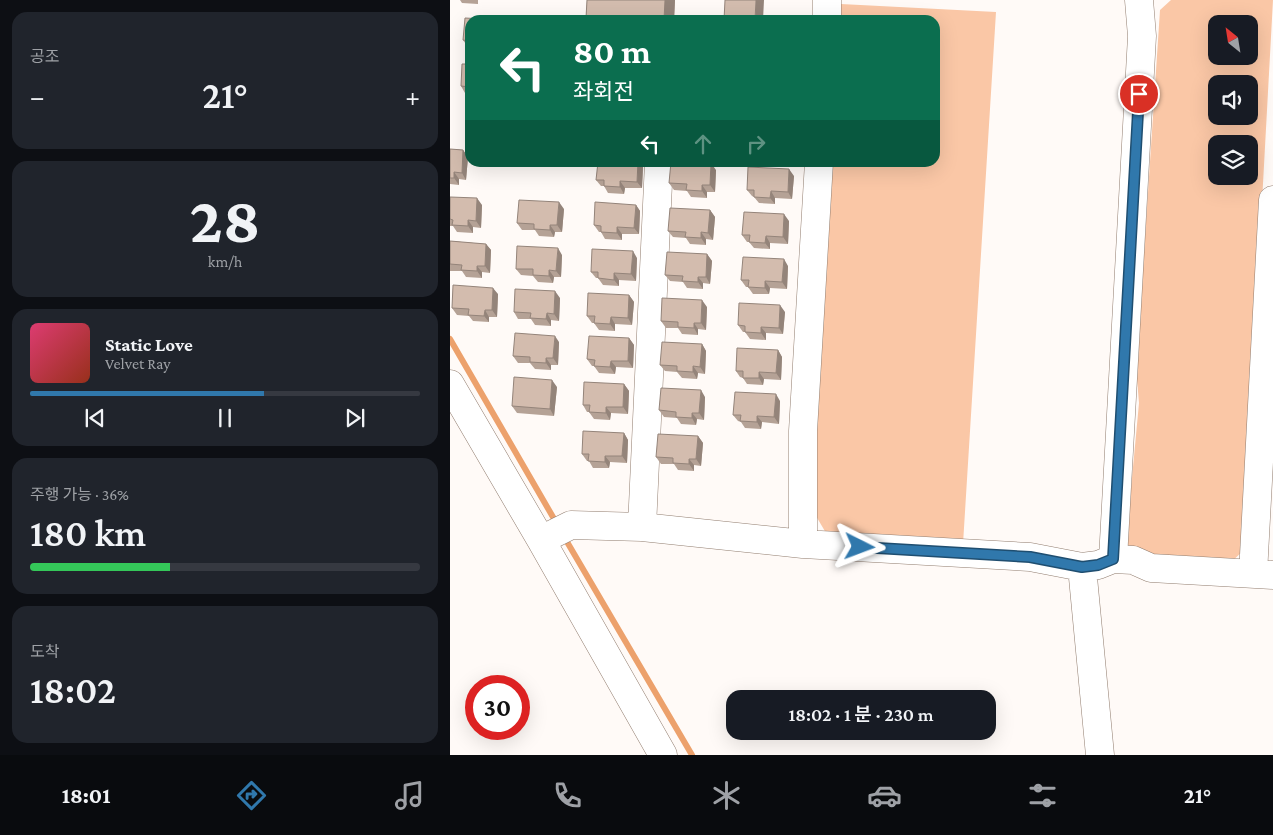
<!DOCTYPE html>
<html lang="ko">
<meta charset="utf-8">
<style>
:root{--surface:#171b24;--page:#20242c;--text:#f1f3f6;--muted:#9ea1a6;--line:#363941;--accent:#3078ac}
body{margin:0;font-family:"Crimson Pro","Noto Sans KR",serif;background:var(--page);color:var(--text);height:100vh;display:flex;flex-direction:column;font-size:19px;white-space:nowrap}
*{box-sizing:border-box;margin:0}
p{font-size:16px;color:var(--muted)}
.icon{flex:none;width:28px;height:28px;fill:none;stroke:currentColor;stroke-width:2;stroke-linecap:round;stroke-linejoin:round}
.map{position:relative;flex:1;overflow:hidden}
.side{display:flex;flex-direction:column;gap:12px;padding:12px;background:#0d0f14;width:450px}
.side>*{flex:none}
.banner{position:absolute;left:15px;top:15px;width:475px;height:152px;border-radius:15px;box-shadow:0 5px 20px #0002;background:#0b6e4f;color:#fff;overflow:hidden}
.needle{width:32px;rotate:330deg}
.fabs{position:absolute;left:758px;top:15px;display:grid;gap:10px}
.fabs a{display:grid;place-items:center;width:50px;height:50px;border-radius:10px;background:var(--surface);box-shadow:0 5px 20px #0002;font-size:25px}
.speed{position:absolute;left:15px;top:675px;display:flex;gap:10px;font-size:25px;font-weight:700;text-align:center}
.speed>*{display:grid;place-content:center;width:65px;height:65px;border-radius:50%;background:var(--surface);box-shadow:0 5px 20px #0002;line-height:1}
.speed .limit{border:8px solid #d22;background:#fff;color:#111}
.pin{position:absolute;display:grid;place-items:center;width:42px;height:42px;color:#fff;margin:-21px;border:2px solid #fff;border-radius:50%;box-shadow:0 1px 5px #0007}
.me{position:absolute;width:55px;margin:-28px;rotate:93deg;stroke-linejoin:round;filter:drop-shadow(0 0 4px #0008)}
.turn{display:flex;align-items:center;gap:18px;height:105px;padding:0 25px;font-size:22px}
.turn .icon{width:65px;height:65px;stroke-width:2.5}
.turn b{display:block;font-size:35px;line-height:42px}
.lanes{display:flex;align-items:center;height:48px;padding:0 25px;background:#0003;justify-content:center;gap:25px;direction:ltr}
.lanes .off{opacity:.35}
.big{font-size:38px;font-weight:600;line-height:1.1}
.side .tile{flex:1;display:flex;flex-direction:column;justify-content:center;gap:8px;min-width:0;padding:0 18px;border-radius:15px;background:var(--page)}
.side .dial{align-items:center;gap:0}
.dial b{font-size:65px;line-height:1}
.song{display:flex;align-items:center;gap:15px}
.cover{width:60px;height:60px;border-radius:8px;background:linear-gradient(135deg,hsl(340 70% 55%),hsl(10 70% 35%))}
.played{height:5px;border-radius:2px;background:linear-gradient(90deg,var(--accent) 60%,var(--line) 60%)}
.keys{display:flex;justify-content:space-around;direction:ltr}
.heat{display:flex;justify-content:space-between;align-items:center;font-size:28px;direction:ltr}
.charge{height:8px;border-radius:4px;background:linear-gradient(90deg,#34c759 36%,var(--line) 0)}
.trip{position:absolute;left:276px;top:690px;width:270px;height:50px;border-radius:15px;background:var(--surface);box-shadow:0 5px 20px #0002;font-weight:600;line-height:50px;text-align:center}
.tab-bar{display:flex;height:80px;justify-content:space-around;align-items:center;background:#090b0e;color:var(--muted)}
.tab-bar .icon{width:35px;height:35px}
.tab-bar .selected{color:var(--accent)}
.tab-bar b{font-size:22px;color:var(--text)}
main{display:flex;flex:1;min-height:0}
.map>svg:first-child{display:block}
</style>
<main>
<section class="side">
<div class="tile"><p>공조</p>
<div class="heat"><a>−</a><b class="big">21°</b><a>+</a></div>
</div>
<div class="tile dial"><b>28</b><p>km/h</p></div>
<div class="tile">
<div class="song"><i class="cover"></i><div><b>Static Love</b><p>Velvet Ray</p></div></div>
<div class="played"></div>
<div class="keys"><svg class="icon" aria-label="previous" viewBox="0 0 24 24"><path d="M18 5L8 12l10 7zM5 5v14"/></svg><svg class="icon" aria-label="pause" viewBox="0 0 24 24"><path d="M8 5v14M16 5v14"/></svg><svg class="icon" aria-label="next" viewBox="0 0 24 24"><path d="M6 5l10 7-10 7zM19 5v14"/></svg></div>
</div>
<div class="tile"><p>주행 가능 · 36%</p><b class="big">180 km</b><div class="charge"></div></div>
<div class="tile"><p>도착</p><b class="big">18:02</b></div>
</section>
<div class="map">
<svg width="823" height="755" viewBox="0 0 823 755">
<rect width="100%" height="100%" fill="#fffaf7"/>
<path fill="#fac7a6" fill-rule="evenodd" d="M721,0H823L793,551L778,565L675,553L689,403L687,379L693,268L710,10ZM766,24H799V56H766ZM766,84H799V116H766ZM766,144H799V176H766Z
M391,4L546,12L513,544L376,533L366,516L361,495L381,163L485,162V20H390Z"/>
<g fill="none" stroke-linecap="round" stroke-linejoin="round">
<path stroke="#eca16c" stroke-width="6" d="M0,339L107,524
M113,535L242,755"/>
<g stroke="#927e70" stroke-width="29">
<path id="minor" d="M377,20V0
M0,384L91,540L213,755
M192,527L209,162
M91,540L121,525L192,527L353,544L580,557L632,567L648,565L663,559L683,560L701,568L823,575
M353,544V431L369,162
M663,559L692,36L689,0
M632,567L650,755
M803,574L823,200"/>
</g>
<use href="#minor" stroke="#fff" stroke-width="28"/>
</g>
<path fill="#b5a296" d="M10,0H28V4L12,3Z
M137,0H225L224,20H138L136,18Z
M20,20V47H18L13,40Z
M20,64V93H15L11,86Z
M0,149L13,150L18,157L16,180L9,179V185L0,184Z
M188,162H191L193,166L192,188H175L174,194L158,193L154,186H151L146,180Z
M266,170L265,192H257V198L241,197L237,191L224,190L219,183Z
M344,176L342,199L325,198V204L309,203L304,197L302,196L297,190Z
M0,197L32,205L31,228L23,227V233L7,232L3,226H0Z
M186,205L190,211L189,234H172V240L155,239L151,232H149L144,225Z
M114,209L112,232H105L104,237L89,236L85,230H72L67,223Z
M260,210L265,217L263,240L256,239V245L240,244L236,238L223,237L218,231Z
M339,221L338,244L320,243V249L304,248L299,242H297L292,235Z
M0,241L36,244L41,250L40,273L32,272V278L16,277L12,271H0Z
M257,254L262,261L260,284L253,283V289L237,288L233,282L220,281L215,275Z
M112,255L111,277H104L103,283L88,282L83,276L71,275L66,269Z
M187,258L186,281L169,280V286L153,285L148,278H146L141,272Z
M338,266L337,289L320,288L319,294H303L298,287H296L291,280Z
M48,294L47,317H39V322L23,321L19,316L7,315L2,308Z
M179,295L184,302L182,325L165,324V331L149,330L144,323H142L137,316Z
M110,298L109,321L101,320V326L85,325L81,319H68L64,312Z
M257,307L256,330L248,329V335L232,334L228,328H216L211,321Z
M335,312L333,334L316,333V340L300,339L295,332H293L288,325Z
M179,338L184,345L183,368L166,367L165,374L149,373L144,366H142L137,359Z
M109,342L108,365H101V370L85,369L80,363H68L63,356Z
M252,344L256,351L255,374L248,373L247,379L232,378L227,372L215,371L210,365Z
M328,350L332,357L331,380L314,379L313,385L297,384L293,378L290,377L286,371Z
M174,384L179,391L178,414L161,413L160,420L144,419L139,412H137L133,405Z
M107,387L104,416L67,413L62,406Z
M255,397L254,420L247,419L246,425L231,424L227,418L214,417L209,410Z
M330,401L329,424L312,422L311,429L295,428L291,422L288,421L283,415Z
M174,433L178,440L177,463L160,462L159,468H143L139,461H137L132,454Z
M248,436L253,443L251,466L244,465V471L228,470L224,464H211L206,457Z"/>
<path fill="#94847a" d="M215,0H225L224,20H214Z
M306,0H314L313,20H305Z
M13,150L18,157L16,180L12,173Z
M188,162H191L193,166L192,188L187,182Z
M261,163L266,170L265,192L260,185Z
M339,169L344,176L342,199L338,192Z
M4,172L9,179V185L4,178Z
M170,181L175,188L174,194L170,187Z
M252,185L257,192V198L252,191Z
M321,191L325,198V204L320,198Z
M27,198L32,205L31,228L26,221Z
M109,202L114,209L112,232L107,225Z
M186,205L190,211L189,234L184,228Z
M260,210L265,217L263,240L258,233Z
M334,214L339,221L338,244L333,237Z
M18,220L23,227V233L18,226Z
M100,225L105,232L104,237L100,230Z
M167,227L172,234V240L167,233Z
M251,232L256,239V245L251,238Z
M316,236L320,243V249L315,243Z
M36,244L41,250L40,273L35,266Z
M108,248L112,255L111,277L106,271Z
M183,251L187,258L186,281L181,274Z
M257,254L262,261L260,284L256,277Z
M334,259L338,266L337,289L332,282Z
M27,266L32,272V278L27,271Z
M99,270L104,277L103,283L99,276Z
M164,273L169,280V286L164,280Z
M248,277L253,283V289L248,282Z
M315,281L320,288L319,294L315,288Z
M43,288L48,294L47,317L42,310Z
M105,291L110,298L109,321L104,314Z
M179,295L184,302L182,325L178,318Z
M252,300L257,307L256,330L251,323Z
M330,305L335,312L333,334L329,328Z
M35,310L39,317V322L34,316Z
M97,313L101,320V326L96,319Z
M161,317L165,324V331L160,324Z
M244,323L248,329V335L244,328Z
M311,327L316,333V340L311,333Z
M105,336L109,342L108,365L103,358Z
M179,338L184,345L183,368L178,361Z
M252,344L256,351L255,374L250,367Z
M328,350L332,357L331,380L326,373Z
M96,358L101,365V370L96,363Z
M161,361L166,367L165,374L160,367Z
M243,366L248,373L247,379L243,372Z
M309,372L314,379L313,385L309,378Z
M102,380L107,387L104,416L100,409Z
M174,384L179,391L178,414L173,407Z
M251,390L255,397L254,420L249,413Z
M326,394L330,401L329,424L324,417Z
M156,407L161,413L160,420L156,413Z
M242,413L247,419L246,425L242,418Z
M307,416L312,422L311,429L307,422Z
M174,433L178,440L177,463L172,456Z
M248,436L253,443L251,466L246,459Z
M155,456L160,462L159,468L155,462Z
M239,459L244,465V471L239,464Z"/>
<path fill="#d3bcae" stroke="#94847a" d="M137,0H215L214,20H180L136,18Z
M275,0H306L305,20H274Z
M15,18L52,20H20V41L13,40Z
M12,64H20V87L11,86Z
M0,149L13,150L12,173L4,172V178H0Z
M148,162H188L187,182L170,181V187L154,186V180H146Z
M221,162L261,163L260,185H252V191L236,190L237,184L219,183Z
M298,167L339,169L338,192L321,191L320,198L304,197V190H297Z
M0,197L27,198L26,221L18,220V226L2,225L3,220L0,219Z
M69,200L109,202L107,225H100V230L84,229V224L67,223Z
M145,202L186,205L184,228L167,227V233L151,232V226L144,225Z
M220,208L260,210L258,233L251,232V238L235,237L236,232L218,231Z
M294,212L334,214L333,237L316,236L315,243L299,242L300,235H292Z
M0,241L36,244L35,266H27V271L11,270L12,265L0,264Z
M67,246L108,248L106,271L99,270V276L83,275V269H66Z
M142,249L183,251L181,274L164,273V280L148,278V272H141Z
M217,252L257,254L256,277H248V282L232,281L233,276L215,275Z
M293,257L334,259L332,282L315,281V288L298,287L299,280H291Z
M3,285L43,288L42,310H35L34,316L18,315L19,309L2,308Z
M65,289L105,291L104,314L97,313L96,319L80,318L81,313L64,312Z
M138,293L179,295L178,318L161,317L160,324L144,323L145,316H137Z
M212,298L252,300L251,323H244V328L228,327V322L211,321Z
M289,303L330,305L329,328L311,327V333L295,332V326L288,325Z
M65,333L105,336L103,358H96V363L80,362V357L63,356Z
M139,336L179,338L178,361H161L160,367L144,366L145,360L137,359Z
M212,342L252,344L250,367L243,366V372L227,371V366L210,365Z
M287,348L328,350L326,373L309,372V378H293V371H286Z
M64,377L102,380L100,409L62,406Z
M134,382L174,384L173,407H156V413L139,412L140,405H133Z
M211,388L251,390L249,413H242V418L226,417V412L209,410Z
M285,392L326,394L324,417L307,416V422L290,421L291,415H283Z
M133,431L174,433L172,456H155V462L138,461L139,454H132Z
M208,434L248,436L246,459H239V464L223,463V458L206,457Z"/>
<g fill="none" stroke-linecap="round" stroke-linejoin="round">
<g stroke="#1f4e70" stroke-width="12">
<path id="route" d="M410,547L580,557L632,567L648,565L663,559L689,94"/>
</g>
<use href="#route" stroke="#3078ac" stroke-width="9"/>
</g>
</svg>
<div class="fabs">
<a><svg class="needle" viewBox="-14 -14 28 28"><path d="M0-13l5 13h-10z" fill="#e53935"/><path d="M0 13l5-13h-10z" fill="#9ea1a6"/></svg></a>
<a><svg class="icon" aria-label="sound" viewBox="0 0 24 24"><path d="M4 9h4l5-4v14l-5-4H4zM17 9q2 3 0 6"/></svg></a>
<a><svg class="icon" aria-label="layers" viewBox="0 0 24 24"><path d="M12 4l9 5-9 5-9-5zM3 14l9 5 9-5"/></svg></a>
</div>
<div class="speed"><div class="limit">30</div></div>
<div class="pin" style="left:689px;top:94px;background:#d93025"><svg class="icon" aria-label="arrive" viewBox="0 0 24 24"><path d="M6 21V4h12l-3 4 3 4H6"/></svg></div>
<svg class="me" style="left:410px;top:547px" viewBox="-20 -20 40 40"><path d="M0-17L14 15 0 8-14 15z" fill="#3078ac" stroke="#fff" stroke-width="4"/></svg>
<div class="trip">18:02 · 1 분 · 230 m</div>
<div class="banner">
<div class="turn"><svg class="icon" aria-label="left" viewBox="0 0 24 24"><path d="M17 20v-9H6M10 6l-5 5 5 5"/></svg><div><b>80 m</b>좌회전</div></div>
<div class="lanes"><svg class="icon" aria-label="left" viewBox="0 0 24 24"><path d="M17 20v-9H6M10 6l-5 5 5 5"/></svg><svg class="icon off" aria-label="ahead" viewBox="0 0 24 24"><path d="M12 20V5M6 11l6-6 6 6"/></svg><svg class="icon off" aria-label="right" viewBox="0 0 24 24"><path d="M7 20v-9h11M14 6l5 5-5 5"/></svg></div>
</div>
</div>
</main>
<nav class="tab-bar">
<b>18:01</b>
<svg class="icon selected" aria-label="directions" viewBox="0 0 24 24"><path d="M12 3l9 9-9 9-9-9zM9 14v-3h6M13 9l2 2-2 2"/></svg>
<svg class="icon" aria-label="music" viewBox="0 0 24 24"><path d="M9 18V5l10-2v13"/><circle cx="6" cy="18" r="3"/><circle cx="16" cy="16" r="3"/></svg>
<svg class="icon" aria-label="phone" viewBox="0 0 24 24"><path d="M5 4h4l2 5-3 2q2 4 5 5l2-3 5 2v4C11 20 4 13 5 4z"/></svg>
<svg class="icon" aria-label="climate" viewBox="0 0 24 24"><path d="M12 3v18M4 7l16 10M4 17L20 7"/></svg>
<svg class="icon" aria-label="car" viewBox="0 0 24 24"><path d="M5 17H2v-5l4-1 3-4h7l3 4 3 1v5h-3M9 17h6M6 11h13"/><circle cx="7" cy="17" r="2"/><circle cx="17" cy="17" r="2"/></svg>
<svg class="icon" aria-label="filters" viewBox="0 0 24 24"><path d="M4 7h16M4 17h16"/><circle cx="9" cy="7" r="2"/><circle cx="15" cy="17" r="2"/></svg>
<b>21°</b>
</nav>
